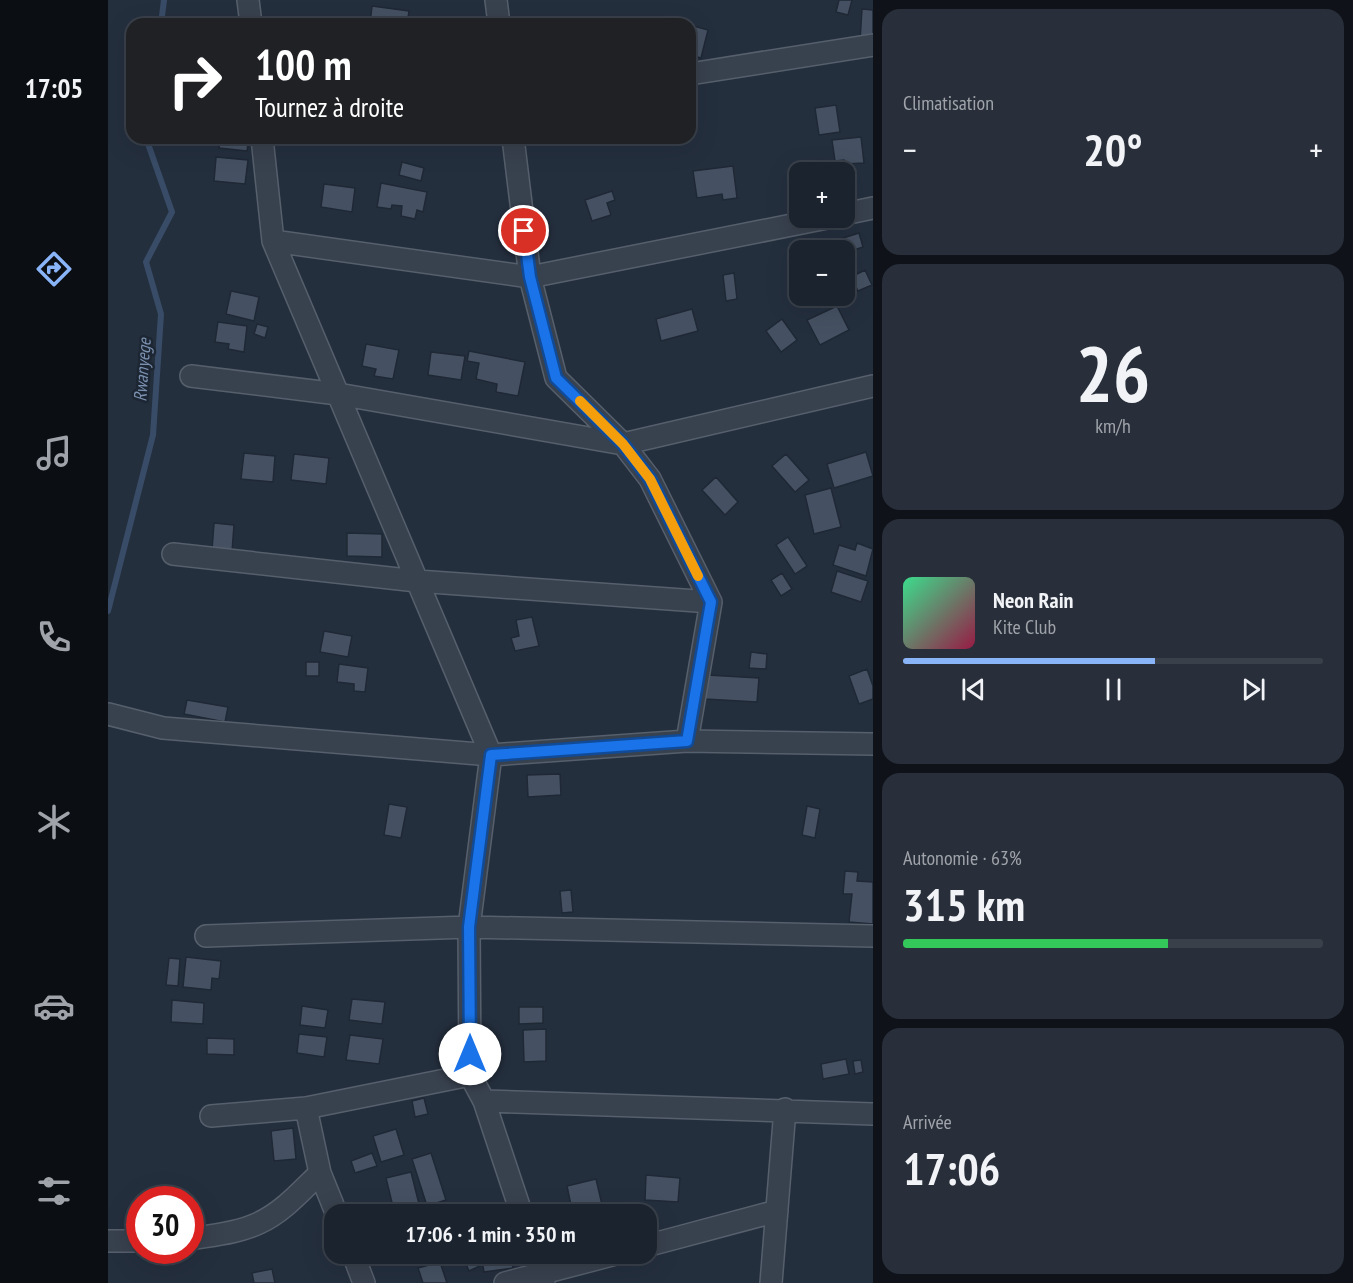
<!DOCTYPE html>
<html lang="fr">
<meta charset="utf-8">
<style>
:root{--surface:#1b232e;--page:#282f3a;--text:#f1f3f6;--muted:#a0a4aa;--line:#39404a;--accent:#8ab4f8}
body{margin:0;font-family:"PT Sans Narrow",sans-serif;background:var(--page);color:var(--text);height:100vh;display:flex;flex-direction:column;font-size:22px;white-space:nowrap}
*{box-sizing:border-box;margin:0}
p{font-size:20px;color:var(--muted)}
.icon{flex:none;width:33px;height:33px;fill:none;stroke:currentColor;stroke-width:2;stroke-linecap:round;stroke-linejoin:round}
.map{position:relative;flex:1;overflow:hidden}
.sheet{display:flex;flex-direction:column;gap:9px;padding:9px;background:#0f1319;width:480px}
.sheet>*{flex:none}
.top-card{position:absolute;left:18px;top:18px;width:570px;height:126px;border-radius:18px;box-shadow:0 6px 24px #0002,0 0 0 2px var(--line);background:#202124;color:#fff;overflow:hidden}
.controls{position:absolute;left:681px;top:162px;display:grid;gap:12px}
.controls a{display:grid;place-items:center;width:66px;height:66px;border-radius:12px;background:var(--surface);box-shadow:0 6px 24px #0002,0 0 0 2px var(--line);font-size:30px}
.speed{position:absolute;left:18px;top:1186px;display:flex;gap:12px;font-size:30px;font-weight:700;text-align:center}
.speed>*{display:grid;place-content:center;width:78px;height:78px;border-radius:50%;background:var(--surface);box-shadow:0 6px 24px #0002,0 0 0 2px var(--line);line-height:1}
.speed .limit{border:9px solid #d22;background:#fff;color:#111}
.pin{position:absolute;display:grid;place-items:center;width:51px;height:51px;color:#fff;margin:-26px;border:3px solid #fff;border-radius:50%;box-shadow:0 2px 6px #0007}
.me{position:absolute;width:66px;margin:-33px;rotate:0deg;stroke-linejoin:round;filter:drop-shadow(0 0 4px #0008)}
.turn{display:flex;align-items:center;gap:21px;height:126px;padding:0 30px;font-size:27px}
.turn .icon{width:78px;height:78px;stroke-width:2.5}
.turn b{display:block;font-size:42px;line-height:51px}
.big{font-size:45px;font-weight:800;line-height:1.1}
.sheet .tile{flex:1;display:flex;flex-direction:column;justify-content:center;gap:9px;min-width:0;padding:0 21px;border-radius:18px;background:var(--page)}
.sheet .dial{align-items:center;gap:0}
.dial b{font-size:78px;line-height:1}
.song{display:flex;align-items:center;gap:18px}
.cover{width:72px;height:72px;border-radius:9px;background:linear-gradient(135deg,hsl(150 70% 55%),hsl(340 70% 35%))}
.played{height:6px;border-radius:3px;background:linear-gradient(90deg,var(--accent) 60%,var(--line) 60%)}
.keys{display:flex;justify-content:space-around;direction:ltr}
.heat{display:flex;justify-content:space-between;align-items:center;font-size:33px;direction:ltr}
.charge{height:9px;border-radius:4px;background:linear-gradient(90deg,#34c759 63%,var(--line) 0)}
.trip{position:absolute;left:216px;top:1204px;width:333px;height:60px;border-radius:18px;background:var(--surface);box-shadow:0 6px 24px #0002,0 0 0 2px var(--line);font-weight:800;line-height:60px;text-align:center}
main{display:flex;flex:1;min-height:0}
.tab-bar{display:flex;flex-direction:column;width:108px;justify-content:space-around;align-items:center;background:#0b0e12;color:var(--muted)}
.tab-bar .icon{width:42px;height:42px}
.tab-bar .active{color:var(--accent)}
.tab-bar b{font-size:27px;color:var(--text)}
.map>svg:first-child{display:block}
</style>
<main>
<nav class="tab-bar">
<b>17:05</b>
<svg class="icon active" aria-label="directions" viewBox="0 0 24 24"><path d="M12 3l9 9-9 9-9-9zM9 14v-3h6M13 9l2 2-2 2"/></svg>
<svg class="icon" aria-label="music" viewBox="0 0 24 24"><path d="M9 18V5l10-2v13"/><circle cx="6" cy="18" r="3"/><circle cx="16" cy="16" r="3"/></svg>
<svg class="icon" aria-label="phone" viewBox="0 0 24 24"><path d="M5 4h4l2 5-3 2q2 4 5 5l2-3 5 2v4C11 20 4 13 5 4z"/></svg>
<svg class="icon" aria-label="climate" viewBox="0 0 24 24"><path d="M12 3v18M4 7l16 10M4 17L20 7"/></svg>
<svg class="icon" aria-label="car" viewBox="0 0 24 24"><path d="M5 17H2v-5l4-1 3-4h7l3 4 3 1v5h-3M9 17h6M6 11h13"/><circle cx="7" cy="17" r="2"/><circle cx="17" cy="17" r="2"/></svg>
<svg class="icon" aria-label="filters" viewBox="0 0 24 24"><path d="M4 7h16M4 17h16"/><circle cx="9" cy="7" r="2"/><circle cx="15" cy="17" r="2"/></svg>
</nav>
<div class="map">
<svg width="765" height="1283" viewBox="0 0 765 1283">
<rect width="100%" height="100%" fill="#242f3e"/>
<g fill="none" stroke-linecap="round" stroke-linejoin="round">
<path stroke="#394c67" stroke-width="6" d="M53,24L56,0
M0,611L45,435L53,314L38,262L64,212L38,138"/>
</g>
<path fill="#455162" stroke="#1f2835" stroke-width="1.5" d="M731,0H744L740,15L728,12Z
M264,6L301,11L299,24H262Z
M754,9L765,10V42L752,41Z
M582,25L600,30L593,58L582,55Z
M728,105L732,132L711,135L707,108Z
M753,137L756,163L737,164L736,160L727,161L724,140Z
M112,138H141L139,151L111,148Z
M108,157L140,160L137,184L106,181Z
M294,162L316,168L313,181L291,175Z
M625,166L629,198L615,200L614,194L589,198L585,171Z
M273,183L319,192L315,212L309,210L307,219L293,216L294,206L284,205L283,209L269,207Z
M216,184L247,188L244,212L213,207Z
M504,191L507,200L499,203L503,215L484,221L477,200Z
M751,233L755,247L737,253L732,239Z
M757,270L764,285L750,291L743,277Z
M626,273L629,299L618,301L615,275Z
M123,291L151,297L146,321L118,314Z
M729,306L741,330L712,345L699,320Z
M584,309L590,331L553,341L548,319Z
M674,319L689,340L673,352L658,331Z
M110,322L139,326L136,352L120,349L121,344L107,342Z
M149,324L160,327L157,338L146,334Z
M258,344L291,350L285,379L266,376L268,369L254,366Z
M361,351L417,362L410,396L388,392L389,384L368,379L371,363L359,361Z
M323,352L357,356L353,380L320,375Z
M758,452L765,476L726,488L719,464Z
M136,453L167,456L165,482L133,479Z
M186,454L221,458L218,484L183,480Z
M678,454L701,480L687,492L664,466Z
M608,477L630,502L617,515L594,490Z
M723,488L733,527L706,534L697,495Z
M106,523L126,525L124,552L104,550Z
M239,533L274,534V557L239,556Z
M680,537L699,566L687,574L668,545Z
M749,543L765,549L758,576L725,565L731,545L747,550Z
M729,571L760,581L753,602L723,592Z
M674,573L684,589L673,596L663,580Z
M424,617L431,646L407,651L403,638L411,636L408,620Z
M216,631L244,636L240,657L212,652Z
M643,652L659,654L658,669L641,668Z
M198,662H211V676H198Z
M231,664L260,668L257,692L246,691V684L229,682Z
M759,669L765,686V699L751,704L741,676Z
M599,675L651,678L649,702L597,699Z
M79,700L120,707L117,722L76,714Z
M452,774L453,795L420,797L419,775Z
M281,804L299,807L293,838L276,835Z
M699,806L712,809L707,838L694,835Z
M737,871L750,872L749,881L765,882V924L741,922L744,894H735Z
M463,890L465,912L454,913L452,891Z
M78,957L113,961L111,979L104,978L103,990L75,987Z
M61,958L72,959L70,986L58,985Z
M244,999L277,1002L274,1024L241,1020Z
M64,1000L96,1003L95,1024L63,1022Z
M194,1006L220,1010L217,1028L192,1025Z
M411,1007H435V1023L411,1024Z
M438,1029V1061L416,1062L415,1030Z
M191,1034L219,1037L216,1057L189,1053Z
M242,1035L275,1039L271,1064L238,1060Z
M99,1038L126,1039V1055L99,1054Z
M738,1059L741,1074L715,1079L713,1064Z
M753,1060L755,1072L747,1074L745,1061Z
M316,1098L320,1114L307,1117L304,1101Z
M185,1128L188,1159L166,1161L163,1131Z
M288,1129L296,1155L273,1162L265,1136Z
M264,1153L269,1166L247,1173L243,1161Z
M323,1153L338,1200L319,1206L304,1159Z
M303,1172L313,1212L287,1215L278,1178Z
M538,1175L572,1178L570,1202L537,1200Z
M488,1179L495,1209L465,1215L459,1186Z
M505,1204L530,1205L529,1215H504Z
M362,1254H366L372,1266L361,1271L355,1257Z
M373,1254H403L405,1268L376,1272Z
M332,1262L339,1283H315L310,1268Z
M164,1269L167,1283H146L144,1273Z"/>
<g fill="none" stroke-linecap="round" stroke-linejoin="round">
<g stroke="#565f6c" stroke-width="24">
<path id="minor" d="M140,0L143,24
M388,0L391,24
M582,74L765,45
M154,138L165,241L383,755L361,927L362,1075L376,1101L414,1215
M405,138L422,277L448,378L515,444L542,479L603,602L579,741
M736,214L765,208
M165,241L422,277L719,218
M83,376L230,394L515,444L765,386
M65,554L309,581L603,602
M0,714L55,728L383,755L579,741L765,744
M98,936L361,927L765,936
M376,1101L765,1114
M198,1108L212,1173L229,1215
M103,1116L198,1108L362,1075
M82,1239C105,1235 130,1233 151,1223C175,1212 193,1191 212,1173
M0,1241H32
M538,1246L669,1211
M245,1254L256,1283
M427,1254L436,1283
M397,1283L508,1254
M663,1283L677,1109"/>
</g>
<use href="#minor" stroke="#38414e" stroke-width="21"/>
</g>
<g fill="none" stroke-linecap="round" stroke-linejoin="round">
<g stroke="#114b97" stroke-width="15">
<path id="route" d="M362,1054L361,927L383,755L579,741L603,602L542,479L515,444L448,378L422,277L416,231"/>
</g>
<use href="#route" stroke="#1a73e8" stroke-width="10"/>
<path stroke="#f59e0b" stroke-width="10" d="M472,401L515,444L542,479L590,576"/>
</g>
<g text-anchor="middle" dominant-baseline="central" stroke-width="5" stroke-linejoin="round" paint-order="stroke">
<g font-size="18" font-style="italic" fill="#7c92b1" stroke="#1d2633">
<text transform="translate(34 370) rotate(-86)">Rwanyege</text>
</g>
</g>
</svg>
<div class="controls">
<a>+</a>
<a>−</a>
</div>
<div class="speed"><div class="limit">30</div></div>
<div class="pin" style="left:416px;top:231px;background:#d93025"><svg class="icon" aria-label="arrive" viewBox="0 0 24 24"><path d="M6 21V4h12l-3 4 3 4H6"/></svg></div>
<svg class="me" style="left:362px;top:1054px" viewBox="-20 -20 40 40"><circle r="19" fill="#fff"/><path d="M0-13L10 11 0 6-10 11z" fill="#1a73e8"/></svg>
<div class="trip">17:06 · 1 min · 350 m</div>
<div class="top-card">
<div class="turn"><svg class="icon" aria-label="right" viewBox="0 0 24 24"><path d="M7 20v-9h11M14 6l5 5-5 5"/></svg><div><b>100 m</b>Tournez à droite</div></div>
</div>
</div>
<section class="sheet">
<div class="tile"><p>Climatisation</p>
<div class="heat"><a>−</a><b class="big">20°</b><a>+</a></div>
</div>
<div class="tile dial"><b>26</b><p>km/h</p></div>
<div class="tile">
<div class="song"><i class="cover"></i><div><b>Neon Rain</b><p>Kite Club</p></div></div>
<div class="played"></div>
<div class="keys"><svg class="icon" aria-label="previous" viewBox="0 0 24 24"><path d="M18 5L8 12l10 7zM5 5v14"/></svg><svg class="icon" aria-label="pause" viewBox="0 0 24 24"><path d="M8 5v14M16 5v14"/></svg><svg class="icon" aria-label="next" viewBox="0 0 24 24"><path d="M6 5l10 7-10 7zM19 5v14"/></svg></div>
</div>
<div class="tile"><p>Autonomie · 63%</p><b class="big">315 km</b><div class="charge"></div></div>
<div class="tile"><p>Arrivée</p><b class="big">17:06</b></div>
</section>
</main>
